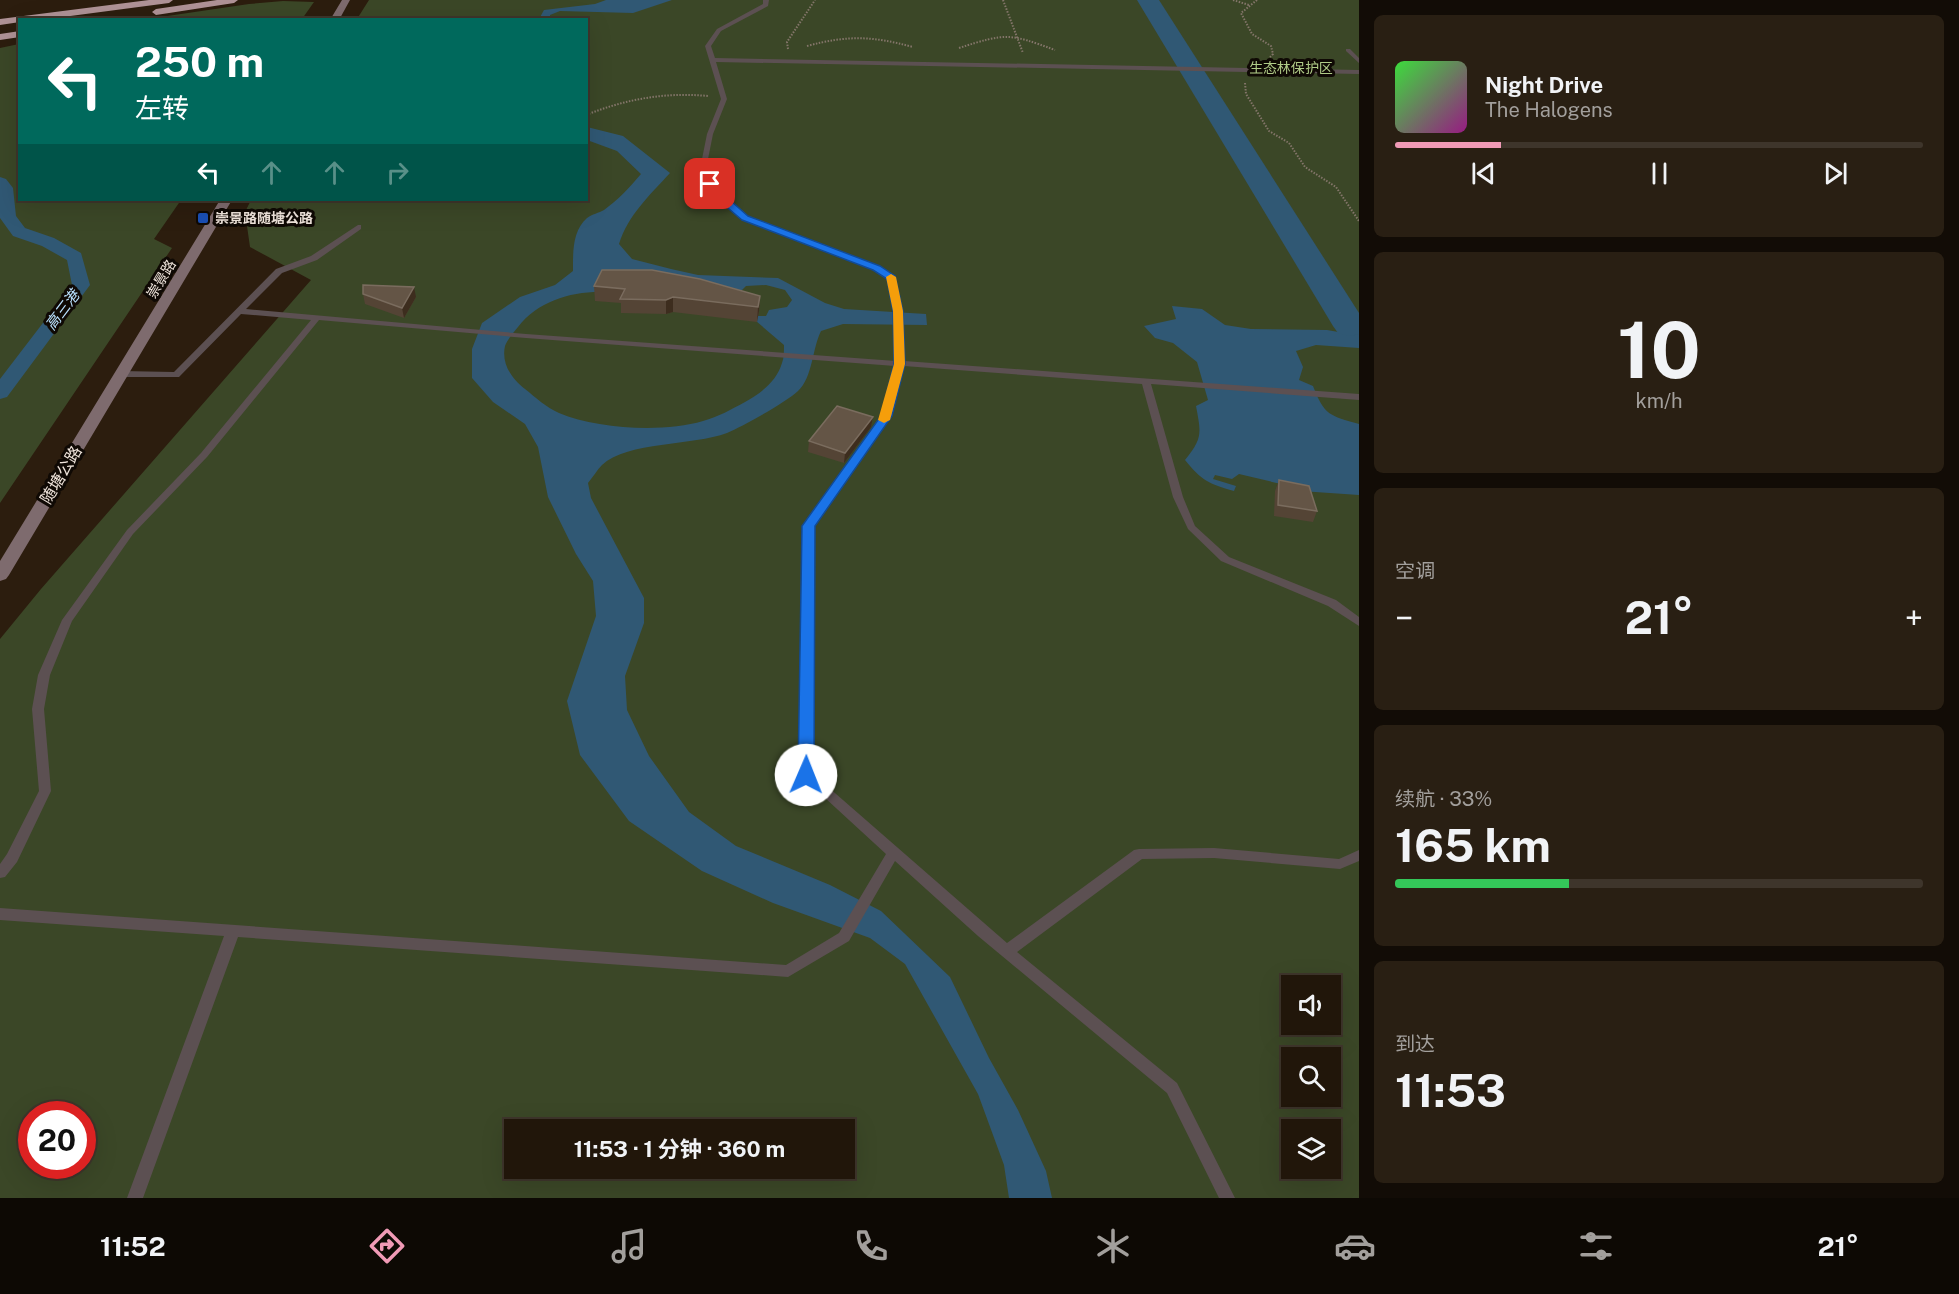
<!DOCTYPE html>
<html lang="zh">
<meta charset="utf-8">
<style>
:root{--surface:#21160a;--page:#291f13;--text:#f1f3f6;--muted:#a29f9c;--line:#3e352b;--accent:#f09ab6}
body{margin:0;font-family:"Public Sans","Noto Sans SC",sans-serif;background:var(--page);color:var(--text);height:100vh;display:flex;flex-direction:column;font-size:22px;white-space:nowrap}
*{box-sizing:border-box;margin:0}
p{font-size:20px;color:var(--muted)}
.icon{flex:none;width:33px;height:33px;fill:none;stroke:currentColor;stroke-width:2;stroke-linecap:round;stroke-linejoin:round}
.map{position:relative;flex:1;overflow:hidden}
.drawer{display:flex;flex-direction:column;gap:15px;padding:15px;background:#120c06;width:600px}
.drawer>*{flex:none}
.top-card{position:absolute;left:18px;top:18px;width:570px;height:183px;border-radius:0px;box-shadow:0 6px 24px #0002,0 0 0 2px var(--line);background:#00695c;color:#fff;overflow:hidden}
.buttons{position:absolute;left:1281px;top:975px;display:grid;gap:12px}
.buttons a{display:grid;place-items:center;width:60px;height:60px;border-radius:0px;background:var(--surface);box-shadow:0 6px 24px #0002,0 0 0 2px var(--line);font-size:30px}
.speed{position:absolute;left:18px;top:1101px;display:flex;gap:12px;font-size:30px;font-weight:700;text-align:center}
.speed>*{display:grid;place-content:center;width:78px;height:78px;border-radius:50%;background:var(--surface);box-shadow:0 6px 24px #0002,0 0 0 2px var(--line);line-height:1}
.speed .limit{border:9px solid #d22;background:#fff;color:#111}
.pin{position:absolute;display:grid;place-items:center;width:51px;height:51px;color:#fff;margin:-26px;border-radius:12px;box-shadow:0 3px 9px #0006}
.me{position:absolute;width:66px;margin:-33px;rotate:1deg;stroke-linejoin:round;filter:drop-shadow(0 0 4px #0008)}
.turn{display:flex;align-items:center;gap:21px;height:126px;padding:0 18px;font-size:27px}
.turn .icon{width:78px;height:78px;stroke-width:2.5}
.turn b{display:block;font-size:42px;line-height:51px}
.lanes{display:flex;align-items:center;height:57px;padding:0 18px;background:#0003;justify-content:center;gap:30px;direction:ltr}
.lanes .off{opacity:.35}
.big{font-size:45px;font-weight:700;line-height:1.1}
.drawer .card{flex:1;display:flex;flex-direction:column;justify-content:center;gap:9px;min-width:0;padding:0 21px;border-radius:9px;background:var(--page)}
.drawer .dial{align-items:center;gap:0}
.dial b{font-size:78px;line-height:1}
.song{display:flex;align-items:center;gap:18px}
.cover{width:72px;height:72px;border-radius:9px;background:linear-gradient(135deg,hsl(120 70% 55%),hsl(310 70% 35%))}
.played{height:6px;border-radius:3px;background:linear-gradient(90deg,var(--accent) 20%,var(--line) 20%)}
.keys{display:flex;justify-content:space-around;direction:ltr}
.heat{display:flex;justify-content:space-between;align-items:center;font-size:33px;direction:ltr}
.charge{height:9px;border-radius:4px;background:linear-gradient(90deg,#34c759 33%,var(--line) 0)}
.trip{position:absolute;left:504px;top:1119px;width:351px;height:60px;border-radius:0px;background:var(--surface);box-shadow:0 6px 24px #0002,0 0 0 2px var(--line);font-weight:700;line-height:60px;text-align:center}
.tabs{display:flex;height:96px;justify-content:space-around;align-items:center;background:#0d0904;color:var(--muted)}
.tabs .icon{width:42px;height:42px}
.tabs .current{color:var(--accent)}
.tabs b{font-size:27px;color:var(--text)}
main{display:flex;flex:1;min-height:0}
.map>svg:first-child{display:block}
</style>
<main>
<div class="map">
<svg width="1359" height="1198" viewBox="0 0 1359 1198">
<rect width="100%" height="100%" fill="#2c1d0e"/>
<path fill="#3b4727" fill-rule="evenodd" d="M369,0H1359V1198H0V639L41,589L311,280L250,247L245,212L251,200H586V20L357,19ZM1292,986H1330V1024H1292ZM1292,1058H1330V1096H1292ZM32,1114H82V1166H32ZM514,1130H844V1168H514ZM1292,1130H1330V1168H1292Z
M283,1L314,2L302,19H147L249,4Z
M19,44L20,200H181L154,239L172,248L0,503V48Z"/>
<path fill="#305874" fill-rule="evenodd" d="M606,0H672L633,13L560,11L550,15V19H539L544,10L595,4Z
M587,127L623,136L670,173C650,195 628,215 619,244L632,259L671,269L698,275L778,278L825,303L844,309L926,314L927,325L843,324L821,331C812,349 813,377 798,391C785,403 743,426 727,433C693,446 628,441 602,465C597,470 593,477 588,483L591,498L644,598V623L625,676L627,710L649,756L689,812L736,846L830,885L881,911L950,977L989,1058L1018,1110L1046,1171L1052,1198H1009L1004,1165L978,1094L905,964L870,938L773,903L702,871L629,821L580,755L567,701L596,616L593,581L576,554L548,497L538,447L525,424L493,402L472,378V349L482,323L520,297L555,285L573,271C573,254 572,231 587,218C592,214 599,213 604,210C618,200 630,187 641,174L617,151L587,140ZM766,285L785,290L792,300L787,307L769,310L766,316H738L756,321L784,345C784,351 784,358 782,363C777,381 760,394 745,402C732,409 718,417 703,421C663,433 597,429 559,413C547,408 535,397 525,389C512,379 501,364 505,346C507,340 514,332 518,327C537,302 569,292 599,292L738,294L746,286Z
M1172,306L1202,309L1225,325L1251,329L1327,330L1350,334V326L1359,327V348L1316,345L1296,351L1303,367L1299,380L1313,386C1324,415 1330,416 1359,424V495L1286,490L1281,484L1239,474L1232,479L1215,475L1213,479L1236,486L1234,491C1209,484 1201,480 1185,460C1203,438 1201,433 1196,406L1208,400L1197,362L1173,343L1155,338L1144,326L1176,319Z"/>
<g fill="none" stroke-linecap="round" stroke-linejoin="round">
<path fill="#305874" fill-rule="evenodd" d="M0,177L6,179L13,188L16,216L25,228L54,238L81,253L90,285L7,397L0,399V379L72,285L67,260L42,246L13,236L0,218Z"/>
<path fill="#305874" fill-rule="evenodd" d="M1137,0H1159L1359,313V334L1350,336L1338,333L1333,326Z"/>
<path stroke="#837569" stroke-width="2" stroke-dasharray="1.5 1.5" stroke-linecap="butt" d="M1003,0L1023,53
M1233,0L1249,5
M1257,0L1241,13L1252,34L1271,46L1273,54L1270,57
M807,46C848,35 872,36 913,47
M959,48C1006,33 1009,33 1055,50
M788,49L787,42L815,0
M1245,83L1246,94L1269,131L1289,143L1305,167L1336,187L1359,221
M586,115C626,99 665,92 708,96"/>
<path fill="#5c5052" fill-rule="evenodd" d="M763,0H769L768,6L721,31L711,46L715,58L1359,70V74L716,62L727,99L713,134L705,174L721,194L747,217L879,266L895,276L902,311L904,361L1359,394V400L1151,384L1183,497L1195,526L1229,557L1336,600L1359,617V626L1328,606L1221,561L1188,529L1173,497L1142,384L904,366L891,416L814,526L812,773L1007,943L1134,850L1139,849L1214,848L1339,859L1359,850V861L1340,869L1214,858L1142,859L1017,952L1177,1083L1235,1198H1219L1167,1093L978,936L895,861L849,941L788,977L238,937L143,1198H127L224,936L0,920V908L786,965L839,933L886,854L800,775L804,526L883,416L895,366L526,338L319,320L207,457L133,534L72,621L50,675L44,709L51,791L17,862L5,877L0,878V864L7,854L39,791L32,709L38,675L62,620L127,530L201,453L311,320L241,314L179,377H121L117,374L121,371L174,372L276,269L311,256L358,225H361V229L317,260L282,273L246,309L526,334L896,361L894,311L888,279L873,270L743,219L717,196L699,174L707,134L721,99L705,46L717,29L763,4Z
M1346,49H1350L1359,58V63L1346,51Z"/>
<path fill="#7e6b6e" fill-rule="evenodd" d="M342,0H350L339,20H330Z
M220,200H232L9,575L6,579L0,581V561Z"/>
<path fill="#af9296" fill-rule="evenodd" d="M149,0H173L169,3L40,20H20V22L0,25V19Z
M217,0H238L234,3L156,15L152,12L156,9Z
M20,31V37L0,40V34Z"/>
</g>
<path fill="#544435" d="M594,286L760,296L759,311L757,322L673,312L666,314L621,313V303L595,301Z
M363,294L416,297L404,318L365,304Z
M873,417L871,427L844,463L808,452L809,441Z
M1279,480L1317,511L1313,522L1274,516L1275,491Z"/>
<path fill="#3d2d1e" d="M414,287L416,297L404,318L402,308Z
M760,296L759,311L757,322L758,307Z
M673,297V312L666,314V300Z
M873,417L871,427L844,463L845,453Z"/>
<path fill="#645546" stroke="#7a6c5e" stroke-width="1.5" d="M602,270H652L700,279L760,296L758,307L673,297L666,300L620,299L625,289L594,286Z
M363,285L414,287L402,308L363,294Z
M837,406L873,417L845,453L809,441Z
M1279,480L1309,486L1317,511L1278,505Z"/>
<path fill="#1a73e8" stroke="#114b97" stroke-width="1.5" d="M707,182H713L722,193L748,216L880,266L895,276L903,311L905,364L892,416L815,526L814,775L812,780H801L798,775L802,526L881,416L894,364L893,311L887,279L873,270L742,220L715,197L706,184Z"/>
<path fill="#f59e0b" d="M891,274L896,277L903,311L905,364L890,420L884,423L878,420L894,364L893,311L886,277Z"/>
<rect fill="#1a4fb4" stroke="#0f0904" stroke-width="2" x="197" y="212" width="12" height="12" rx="3"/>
<g text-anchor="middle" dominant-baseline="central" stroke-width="6" stroke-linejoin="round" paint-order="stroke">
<g font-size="14" fill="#b1cc88" stroke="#0f0904">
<text x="1291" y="68">生态林保护区</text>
</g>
<g font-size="14" font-weight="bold" fill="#efe4db" stroke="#0f0904" text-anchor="start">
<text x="215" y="218">崇景路随塘公路</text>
</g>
<g font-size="14" fill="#efe4db" stroke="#0f0904">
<text transform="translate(161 279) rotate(-59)">崇景路</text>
</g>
<g font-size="15" font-style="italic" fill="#bbe2ff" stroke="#0f0904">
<text transform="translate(62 310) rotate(-53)">高三港</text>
</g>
<g font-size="16" fill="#efe4db" stroke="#0f0904">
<text transform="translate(61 475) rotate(-59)">随塘公路</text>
</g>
</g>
</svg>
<div class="buttons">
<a><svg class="icon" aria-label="sound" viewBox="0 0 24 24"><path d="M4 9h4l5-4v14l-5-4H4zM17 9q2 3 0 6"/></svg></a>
<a><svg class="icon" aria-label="search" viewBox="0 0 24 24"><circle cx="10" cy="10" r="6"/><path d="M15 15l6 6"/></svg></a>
<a><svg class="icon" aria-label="layers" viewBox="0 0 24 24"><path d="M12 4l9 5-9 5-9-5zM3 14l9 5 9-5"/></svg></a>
</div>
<div class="speed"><div class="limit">20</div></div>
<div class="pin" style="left:710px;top:184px;background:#d93025"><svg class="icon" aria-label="arrive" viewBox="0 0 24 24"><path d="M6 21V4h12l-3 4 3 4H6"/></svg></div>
<svg class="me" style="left:806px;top:775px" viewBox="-20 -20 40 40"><circle r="19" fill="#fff"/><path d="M0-13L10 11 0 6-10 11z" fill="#1a73e8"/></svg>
<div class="trip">11:53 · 1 分钟 · 360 m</div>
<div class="top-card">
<div class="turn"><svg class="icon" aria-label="left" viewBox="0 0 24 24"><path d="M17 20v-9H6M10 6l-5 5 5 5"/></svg><div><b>250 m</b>左转</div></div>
<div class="lanes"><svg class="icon" aria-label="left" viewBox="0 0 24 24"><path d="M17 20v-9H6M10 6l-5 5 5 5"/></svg><svg class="icon off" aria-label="ahead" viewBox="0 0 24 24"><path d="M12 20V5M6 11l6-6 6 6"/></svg><svg class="icon off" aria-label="ahead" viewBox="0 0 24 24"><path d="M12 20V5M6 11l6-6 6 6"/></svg><svg class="icon off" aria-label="right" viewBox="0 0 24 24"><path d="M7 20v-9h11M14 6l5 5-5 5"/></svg></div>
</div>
</div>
<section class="drawer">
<div class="card">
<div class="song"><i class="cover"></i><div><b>Night Drive</b><p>The Halogens</p></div></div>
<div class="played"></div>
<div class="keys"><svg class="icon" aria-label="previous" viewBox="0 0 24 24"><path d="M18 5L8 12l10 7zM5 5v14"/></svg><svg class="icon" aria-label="pause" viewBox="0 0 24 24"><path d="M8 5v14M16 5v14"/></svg><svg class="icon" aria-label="next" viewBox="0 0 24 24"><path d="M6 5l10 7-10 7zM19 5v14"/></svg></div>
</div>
<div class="card dial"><b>10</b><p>km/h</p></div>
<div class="card"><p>空调</p>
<div class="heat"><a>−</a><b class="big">21°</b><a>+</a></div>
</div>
<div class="card"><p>续航 · 33%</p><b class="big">165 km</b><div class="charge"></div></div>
<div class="card"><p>到达</p><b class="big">11:53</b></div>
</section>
</main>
<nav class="tabs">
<b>11:52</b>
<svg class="icon current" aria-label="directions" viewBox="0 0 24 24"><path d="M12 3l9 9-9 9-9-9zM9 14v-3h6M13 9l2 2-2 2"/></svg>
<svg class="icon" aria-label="music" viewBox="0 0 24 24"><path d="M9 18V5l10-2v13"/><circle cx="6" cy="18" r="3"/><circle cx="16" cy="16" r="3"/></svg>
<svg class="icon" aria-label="phone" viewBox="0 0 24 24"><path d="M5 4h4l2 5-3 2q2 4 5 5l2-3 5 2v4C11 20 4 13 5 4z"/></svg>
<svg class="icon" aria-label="climate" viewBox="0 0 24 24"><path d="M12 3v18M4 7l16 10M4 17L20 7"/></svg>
<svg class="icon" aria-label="car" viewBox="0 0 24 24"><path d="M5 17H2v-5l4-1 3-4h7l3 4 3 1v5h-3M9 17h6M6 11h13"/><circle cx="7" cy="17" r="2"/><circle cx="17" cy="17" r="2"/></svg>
<svg class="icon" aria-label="filters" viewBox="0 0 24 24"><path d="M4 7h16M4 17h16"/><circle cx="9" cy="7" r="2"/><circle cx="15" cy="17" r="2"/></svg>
<b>21°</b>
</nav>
